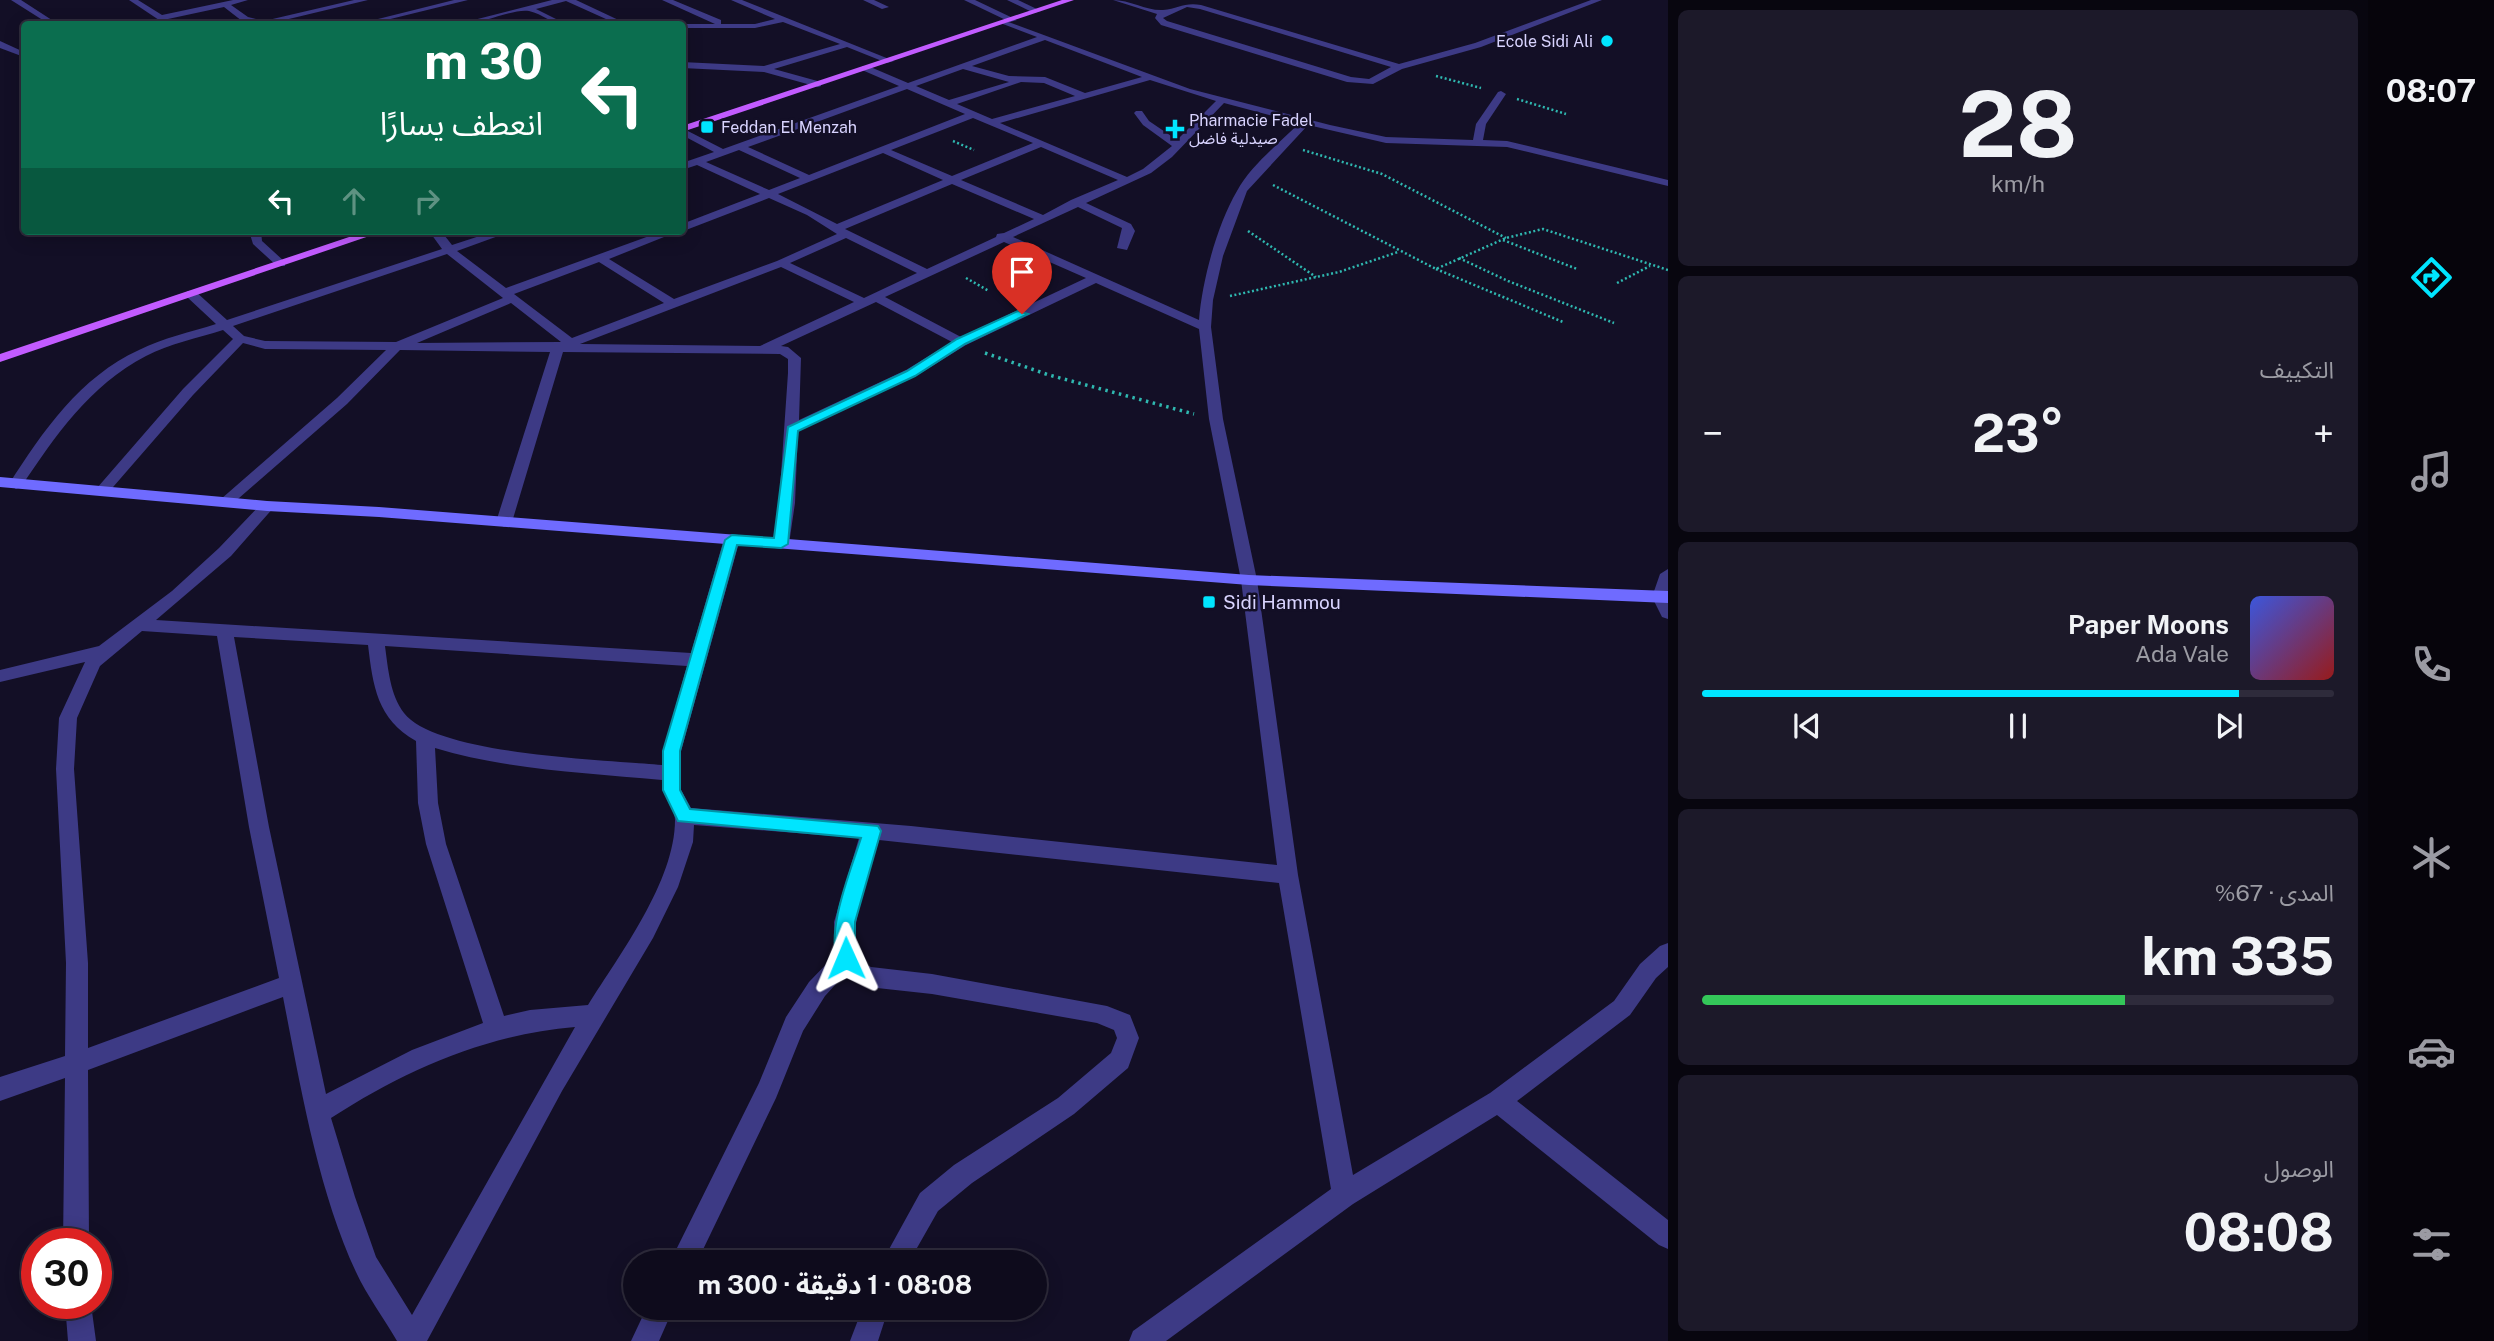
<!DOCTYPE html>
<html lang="ar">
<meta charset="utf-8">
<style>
:root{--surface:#0e0b1c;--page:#1c1929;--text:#f1f3f6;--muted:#9b9ba3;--line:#2e2b3b;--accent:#00e5ff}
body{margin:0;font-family:"Public Sans","Noto Sans Arabic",sans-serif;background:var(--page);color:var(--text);direction:rtl;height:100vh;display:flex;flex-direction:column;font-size:26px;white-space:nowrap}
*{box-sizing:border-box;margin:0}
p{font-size:23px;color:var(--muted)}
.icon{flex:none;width:38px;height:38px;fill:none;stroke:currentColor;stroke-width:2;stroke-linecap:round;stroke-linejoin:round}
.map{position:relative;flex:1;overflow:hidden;direction:ltr}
.drawer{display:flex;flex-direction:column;gap:10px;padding:10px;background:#08060f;width:700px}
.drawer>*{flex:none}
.guide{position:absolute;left:21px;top:21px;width:665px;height:214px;border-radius:7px;box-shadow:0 4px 18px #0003,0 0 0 2px var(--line);direction:rtl;background:#0b6e4f;color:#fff;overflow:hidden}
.speed{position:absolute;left:21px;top:1228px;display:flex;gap:14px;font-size:35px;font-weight:700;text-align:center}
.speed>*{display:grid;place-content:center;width:91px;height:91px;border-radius:50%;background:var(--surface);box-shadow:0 4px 18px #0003,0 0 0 2px var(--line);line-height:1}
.speed .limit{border:10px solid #d22;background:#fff;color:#111}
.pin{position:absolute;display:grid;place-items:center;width:60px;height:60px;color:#fff;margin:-72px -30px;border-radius:50% 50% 50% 0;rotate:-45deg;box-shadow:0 0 7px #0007}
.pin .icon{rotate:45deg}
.me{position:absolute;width:77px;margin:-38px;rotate:359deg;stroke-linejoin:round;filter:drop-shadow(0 0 5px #0008)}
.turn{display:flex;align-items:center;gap:24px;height:147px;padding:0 28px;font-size:32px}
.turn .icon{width:91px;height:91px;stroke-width:2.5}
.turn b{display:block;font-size:49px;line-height:60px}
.lanes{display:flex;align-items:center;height:66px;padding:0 28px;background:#0003;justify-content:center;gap:35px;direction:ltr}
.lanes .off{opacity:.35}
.big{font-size:52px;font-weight:700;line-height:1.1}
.drawer .widget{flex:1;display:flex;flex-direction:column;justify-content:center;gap:10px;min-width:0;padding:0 24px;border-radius:10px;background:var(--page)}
.drawer .dial{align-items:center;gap:0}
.dial b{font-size:91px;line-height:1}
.song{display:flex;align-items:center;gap:21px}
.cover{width:84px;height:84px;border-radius:10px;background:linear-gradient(135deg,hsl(230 70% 55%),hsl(0 70% 35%))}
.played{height:7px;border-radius:4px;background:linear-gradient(90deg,var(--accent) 85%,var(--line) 85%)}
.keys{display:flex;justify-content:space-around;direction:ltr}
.heat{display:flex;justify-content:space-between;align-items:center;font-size:38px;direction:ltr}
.charge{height:10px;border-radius:5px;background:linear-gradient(90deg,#34c759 67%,var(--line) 0)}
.trip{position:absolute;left:623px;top:1250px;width:424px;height:70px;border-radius:35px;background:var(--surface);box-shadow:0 4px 18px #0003,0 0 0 2px var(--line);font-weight:700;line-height:70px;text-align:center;direction:rtl}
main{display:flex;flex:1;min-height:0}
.dock{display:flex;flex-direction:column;width:126px;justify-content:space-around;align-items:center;background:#06040b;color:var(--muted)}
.dock .icon{width:49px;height:49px}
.dock .active{color:var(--accent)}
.dock b{font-size:32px;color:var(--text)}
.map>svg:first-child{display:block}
</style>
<main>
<nav class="dock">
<b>08:07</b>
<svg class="icon active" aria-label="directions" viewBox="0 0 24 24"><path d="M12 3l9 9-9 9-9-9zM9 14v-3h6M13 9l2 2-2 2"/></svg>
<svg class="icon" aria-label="music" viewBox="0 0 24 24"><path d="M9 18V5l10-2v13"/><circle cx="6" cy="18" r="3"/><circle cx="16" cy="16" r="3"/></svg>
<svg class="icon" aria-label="phone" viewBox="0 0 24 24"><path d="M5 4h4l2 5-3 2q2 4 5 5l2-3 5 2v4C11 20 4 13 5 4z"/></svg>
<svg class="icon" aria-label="climate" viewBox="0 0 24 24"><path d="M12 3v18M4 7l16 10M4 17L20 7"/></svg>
<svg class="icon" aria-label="car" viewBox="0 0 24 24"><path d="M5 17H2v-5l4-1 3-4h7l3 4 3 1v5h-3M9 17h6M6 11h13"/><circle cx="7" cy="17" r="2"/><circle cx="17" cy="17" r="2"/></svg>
<svg class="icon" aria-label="filters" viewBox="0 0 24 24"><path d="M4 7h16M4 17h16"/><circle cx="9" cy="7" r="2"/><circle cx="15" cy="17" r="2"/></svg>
</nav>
<section class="drawer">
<div class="widget dial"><b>28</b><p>km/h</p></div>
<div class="widget"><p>التكييف</p>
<div class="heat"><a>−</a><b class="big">23°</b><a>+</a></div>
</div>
<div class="widget">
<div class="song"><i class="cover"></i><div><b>Paper Moons</b><p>Ada Vale</p></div></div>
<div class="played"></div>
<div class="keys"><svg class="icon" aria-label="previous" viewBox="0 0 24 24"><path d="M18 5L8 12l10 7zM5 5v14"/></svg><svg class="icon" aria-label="pause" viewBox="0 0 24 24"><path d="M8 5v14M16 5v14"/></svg><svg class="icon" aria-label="next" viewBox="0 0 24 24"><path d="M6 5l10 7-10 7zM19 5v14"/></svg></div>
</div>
<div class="widget"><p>المدى · 67%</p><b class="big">335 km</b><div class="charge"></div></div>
<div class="widget"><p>الوصول</p><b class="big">08:08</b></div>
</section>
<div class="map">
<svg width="1668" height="1341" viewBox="0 0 1668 1341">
<rect width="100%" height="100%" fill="#130f26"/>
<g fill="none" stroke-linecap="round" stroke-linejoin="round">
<path stroke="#2fb8b0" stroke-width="2.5" stroke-dasharray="2 2.5" stroke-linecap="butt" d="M1436,76L1481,88
M1517,99L1566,114
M953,141L974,150
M1303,150L1382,174L1506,238
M1273,185L1436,269L1506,238L1543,229L1668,270
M1248,231L1316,277
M1503,240L1577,269
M1459,258L1508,281L1614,323
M1436,269L1563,322
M966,278L989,291
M1617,283L1650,266
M1230,296L1339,272L1398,252"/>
<path stroke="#2fb8b0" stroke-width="3.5" stroke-dasharray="2.5 4.5" stroke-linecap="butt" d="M985,353L1049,375L1194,414"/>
<path fill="#3d3a85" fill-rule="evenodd" d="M11,0H21L58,24H49Z
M863,0H874L889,7L882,9Z
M964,0H975L1017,20L1010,22Z
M0,41L24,52V57L0,48Z"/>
<path fill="#3d3a85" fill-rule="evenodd" d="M129,0H138L162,15L233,0H248L231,5L248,17L264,21L354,0H368L268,24L242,21L224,7L168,19L174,24H165Z
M454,0H468L370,24H358Z
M552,0H576L627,24H617L566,1L536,9L566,24C551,24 543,14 529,11C513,8 479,26 458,24Z
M662,0H673L721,20V24H755L775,19L731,0H742L894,61L887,63L847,47L774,69L821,82V86L818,87L764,72L682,68V62L764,66L840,44L783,22L755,28H682V24H679H715Z
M1007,0H1018L1041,11L1034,13Z
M1113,0C1130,0 1147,11 1163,10C1178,9 1184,2 1201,5L1399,64L1475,43L1591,0H1602L1481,47L1402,69L1373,84L1347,82L1161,25L1155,18L1157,14ZM1187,7L1200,9L1391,67L1369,79L1351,77L1167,21L1163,18Z
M1003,20L1190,89L1330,125L1386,137L1473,140L1476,124L1498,92L1501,91L1506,94L1486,124L1483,140L1507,141L1668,180V186L1507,147L1386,143L1308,125L1247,191L1223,256L1213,300L1211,327L1223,419L1257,580L1298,875L1353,1175L1490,1093L1614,1001L1640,964L1660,946L1668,943V967L1656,978L1630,1015L1517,1101L1668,1220V1249L1659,1245L1497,1115L1353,1204L1166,1341H1129L1133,1331L1331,1189L1279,883L879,840C871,865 846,934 858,957C861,962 866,965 871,967L932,974L1107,1006L1130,1015L1139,1038L1128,1068L1074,1114L972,1183L938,1211L909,1262H882L920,1193L954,1165L1058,1098L1111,1053L1117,1038L1114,1030L1097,1023L932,994L868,987L845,974L825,996L803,1031L776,1098L697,1262H670L759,1083L786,1017L809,982L835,955L834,922L859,838L694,825L693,842L678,887L653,938L562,1091L427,1341H397C384,1318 367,1296 356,1272C318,1191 300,1084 283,997L88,1070L89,1244H63L65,1078L0,1101V1077L65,1056L66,963L56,769L59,718L85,662L0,682V670L99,646L172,591L219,548L262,503L267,501L275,506L231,556L156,620L691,653L724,539L732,534L740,539L681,751V790L691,808L911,826L1277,865L1241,580L1209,419L1199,329L1096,283L966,345L916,376L798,431L795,503L789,544L781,549L773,544L779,503L788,373V359L780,354L563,352L512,522L504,527L496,522L550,352L400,350L347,404L231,505H221L218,502L221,499L337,398L386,350L265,349L243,343L193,395L107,494H97L95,491L97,488L183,389L233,339L223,330C198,338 169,344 146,356C89,386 56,435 21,487L16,489L9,484C43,431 80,377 139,350C163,338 191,332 216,324L187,297V291H195L227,320L442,249L429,231H441L452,245L495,231H512L457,251L506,288L663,231H679L609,259L674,299L777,261L837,234L807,215L769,198L686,230L681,231L682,224L760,194L697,165L682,170V163L714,152L682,135V128L723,149L899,86L862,70V66H868L908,83L1037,37L1003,24ZM1045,40L1142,77L1085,93L1045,77L1009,76L972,66ZM963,69L1009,82L949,100L916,86ZM1150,80L1216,101L1177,140L1149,121L1142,111H1136L1134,113L1143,125L1172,146L1143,169L1127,177L1000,123ZM1021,82L1044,83L1075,96L992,119L957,104ZM907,89L965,114L809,175L748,147ZM1224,103L1299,123C1279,144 1251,165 1237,191C1217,225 1202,281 1199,320L1013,237L1078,207L1122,228L1117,248L1127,250L1135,231L1131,224L1086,203L1151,173L1172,157ZM973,118L1033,143L952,176L891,150ZM1041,147L1118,180L1071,200L1043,215L961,180ZM739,150L800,178L769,190L706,162ZM883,153L943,180L837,224L778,194ZM952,184L1034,219L1004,233L997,234L996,237L927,269L845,229ZM846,238L917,273L864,298L790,263ZM1004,242L1086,278L961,337L885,297ZM447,254L503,298L396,342L265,341L244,336L233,326ZM599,262L664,303L572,338L514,294ZM781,267L854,302L760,346L580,344ZM876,302L952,342L906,370L799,420L801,358L788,347L781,346ZM511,303L561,342L417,343ZM142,631L217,636L249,827L279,978L88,1048V963L74,769L77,718L100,666ZM234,637L368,645C373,686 377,719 416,741L418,803L426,844L483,1023L412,1050L326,1094L269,827ZM385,646L687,666L663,751L662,765C607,760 436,755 404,713C390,695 388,668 385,646ZM435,748C508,770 586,773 662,780C661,795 675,805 675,820C675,881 620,954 588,1005L530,1010L504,1016L446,844L438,803ZM575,1027L412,1315L376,1257L355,1197L331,1118C405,1070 487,1034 575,1027Z
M249,231H261L262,241L285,262V266H277L253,244Z
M1668,569V619L1662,617L1652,597L1660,574Z
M65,1304H91L96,1341H68Z
M647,1307H674L659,1341H631Z
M863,1307H889L878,1341H850Z"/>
<path fill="#6f6bff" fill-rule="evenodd" d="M0,477L267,501L379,507L1249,575L1668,591V603L1249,585L379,517L267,511L0,487Z"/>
<path fill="#c25bff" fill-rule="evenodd" d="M1062,0H1074L682,132V126Z
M367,231H384L0,362V354Z"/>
</g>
<path fill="#00e5ff" stroke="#0095a6" stroke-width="2" d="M1018,311L1028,314L965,344L915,376L798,431L788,544L781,548L737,545L680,751V790L690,809L878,826L881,831L855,922V958L853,965L846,967L839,965C824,933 851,870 861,838L678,821L663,790V751L725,540L732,535L774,538L788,427L907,371L957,339Z"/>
<g fill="#00e5ff" stroke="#130f26" stroke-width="2.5">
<circle cx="1607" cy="41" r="7"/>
<rect x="700" y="120" width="14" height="14" rx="3.5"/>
<path d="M1171.5 118.5h7v7h7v7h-7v7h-7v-7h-7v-7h7z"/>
<rect x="1202" y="595" width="14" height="14" rx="3.5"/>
</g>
<g text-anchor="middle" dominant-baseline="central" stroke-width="5" stroke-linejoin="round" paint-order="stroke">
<g font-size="16" fill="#d9d4ff" stroke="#130f26" text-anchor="start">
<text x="1593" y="41" text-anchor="end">Ecole Sidi Ali</text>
<text x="1189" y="120">Pharmacie Fadel<tspan x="1189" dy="18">صيدلية فاضل</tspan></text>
<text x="721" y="127">Feddan El Menzah</text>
</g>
<g font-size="19" fill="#d9d4ff" stroke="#130f26" text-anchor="start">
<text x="1223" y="602">Sidi Hammou</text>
</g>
</g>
</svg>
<div class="speed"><div class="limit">30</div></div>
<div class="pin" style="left:1022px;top:314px;background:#d93025"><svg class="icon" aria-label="arrive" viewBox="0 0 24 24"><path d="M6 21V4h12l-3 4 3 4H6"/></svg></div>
<svg class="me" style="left:846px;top:958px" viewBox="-20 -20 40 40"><path d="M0-17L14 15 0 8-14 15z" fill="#00e5ff" stroke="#fff" stroke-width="4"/></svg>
<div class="trip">08:08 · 1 دقيقة · 300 m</div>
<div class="guide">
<div class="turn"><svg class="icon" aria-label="left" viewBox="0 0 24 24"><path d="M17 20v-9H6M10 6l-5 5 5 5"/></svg><div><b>30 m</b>انعطف يسارًا</div></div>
<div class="lanes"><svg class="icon" aria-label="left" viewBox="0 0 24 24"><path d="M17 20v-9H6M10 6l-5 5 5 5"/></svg><svg class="icon off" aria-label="ahead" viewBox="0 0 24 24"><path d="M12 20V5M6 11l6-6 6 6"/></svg><svg class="icon off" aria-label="right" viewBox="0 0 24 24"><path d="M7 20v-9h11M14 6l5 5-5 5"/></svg></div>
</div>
</div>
</main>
